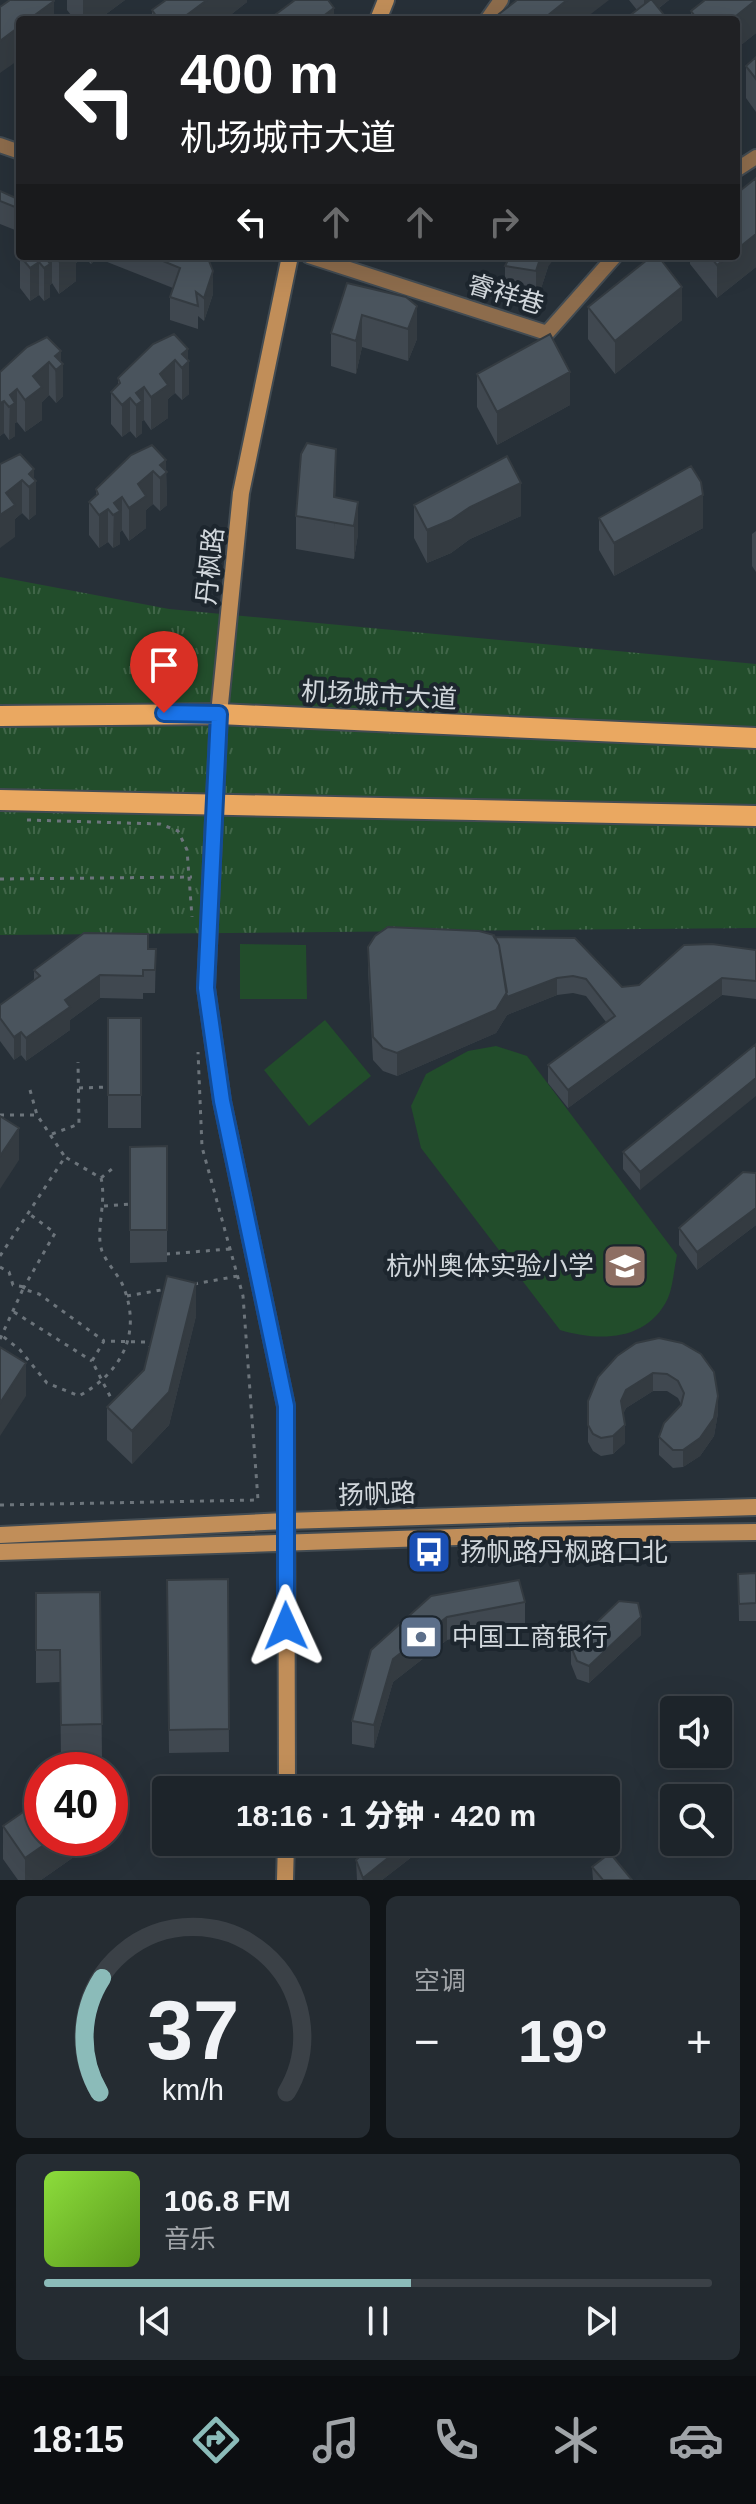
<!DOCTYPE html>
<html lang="zh">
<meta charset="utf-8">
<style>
:root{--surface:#1d242a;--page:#252c32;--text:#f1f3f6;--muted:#a0a4a8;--line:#3b4147;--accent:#8bbbb9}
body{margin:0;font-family:Helvetica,"Noto Sans SC",sans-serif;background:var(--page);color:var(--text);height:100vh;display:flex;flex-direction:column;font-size:30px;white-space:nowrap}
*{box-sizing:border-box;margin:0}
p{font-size:26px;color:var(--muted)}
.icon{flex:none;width:44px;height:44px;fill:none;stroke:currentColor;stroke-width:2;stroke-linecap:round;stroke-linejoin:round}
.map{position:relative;height:1880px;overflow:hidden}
.drawer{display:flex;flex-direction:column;gap:16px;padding:16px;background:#101417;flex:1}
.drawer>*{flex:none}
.top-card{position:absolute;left:16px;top:16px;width:724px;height:244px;border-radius:8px;box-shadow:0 8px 32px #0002,0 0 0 2px var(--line);background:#202124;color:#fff;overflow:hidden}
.fabs{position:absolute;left:660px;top:1696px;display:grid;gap:16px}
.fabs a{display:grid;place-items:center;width:72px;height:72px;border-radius:8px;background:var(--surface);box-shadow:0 8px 32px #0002,0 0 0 2px var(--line);font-size:40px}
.speed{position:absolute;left:24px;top:1752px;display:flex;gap:16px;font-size:40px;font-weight:700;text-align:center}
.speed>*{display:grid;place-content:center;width:104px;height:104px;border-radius:50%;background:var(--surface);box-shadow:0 8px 32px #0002,0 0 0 2px var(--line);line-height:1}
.speed .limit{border:12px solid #d22;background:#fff;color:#111}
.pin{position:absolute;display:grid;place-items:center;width:68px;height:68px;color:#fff;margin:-82px -34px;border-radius:50% 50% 50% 0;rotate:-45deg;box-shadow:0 0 8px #0007}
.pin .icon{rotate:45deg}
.me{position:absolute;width:88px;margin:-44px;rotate:359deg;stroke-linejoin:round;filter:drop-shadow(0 0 6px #0008)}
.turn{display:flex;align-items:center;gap:28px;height:168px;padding:0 32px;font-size:36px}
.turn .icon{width:104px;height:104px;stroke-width:2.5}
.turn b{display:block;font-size:56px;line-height:68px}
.lanes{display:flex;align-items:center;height:76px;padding:0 32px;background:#0003;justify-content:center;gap:40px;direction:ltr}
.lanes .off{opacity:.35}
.big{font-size:60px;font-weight:800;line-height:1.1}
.drawer .card{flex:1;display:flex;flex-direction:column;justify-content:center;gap:12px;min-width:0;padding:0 28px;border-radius:12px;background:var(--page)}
.drawer .dial{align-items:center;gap:0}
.dial svg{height:208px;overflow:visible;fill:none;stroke:var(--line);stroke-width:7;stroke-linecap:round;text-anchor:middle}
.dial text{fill:var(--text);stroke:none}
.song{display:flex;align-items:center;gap:24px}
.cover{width:96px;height:96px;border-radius:12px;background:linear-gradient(135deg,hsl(90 70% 55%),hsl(90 70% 35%))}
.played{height:8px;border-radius:4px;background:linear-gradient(90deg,var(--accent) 55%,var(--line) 55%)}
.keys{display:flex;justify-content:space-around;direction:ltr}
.heat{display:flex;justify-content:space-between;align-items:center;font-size:44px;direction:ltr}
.drawer .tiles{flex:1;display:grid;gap:16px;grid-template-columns:1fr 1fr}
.card:last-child{grid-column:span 2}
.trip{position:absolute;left:152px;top:1776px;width:468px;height:80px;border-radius:8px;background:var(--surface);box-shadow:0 8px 32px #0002,0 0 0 2px var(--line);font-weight:800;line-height:80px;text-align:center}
.dock{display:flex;height:128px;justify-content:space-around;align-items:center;background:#0c0e11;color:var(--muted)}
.dock .icon{width:56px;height:56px}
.dock .on{color:var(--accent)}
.dock b{font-size:36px;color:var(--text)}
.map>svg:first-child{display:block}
</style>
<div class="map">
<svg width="756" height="1880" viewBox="0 0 756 1880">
<defs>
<pattern id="grass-tufts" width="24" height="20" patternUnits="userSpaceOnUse" patternTransform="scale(2)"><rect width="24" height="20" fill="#224d2b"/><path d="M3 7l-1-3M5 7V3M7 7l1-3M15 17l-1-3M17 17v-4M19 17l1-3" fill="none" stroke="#416649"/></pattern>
</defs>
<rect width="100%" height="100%" fill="#273038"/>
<path fill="url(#grass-tufts)" d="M0,577L169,609L756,664V928L0,935Z"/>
<path fill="#224d2b" d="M240,944L306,945L307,999H240Z
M325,1020L371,1076L309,1126L264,1070Z
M496,1046L527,1056L677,1255C674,1269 673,1286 668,1298C648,1341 600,1342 560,1330L421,1148L411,1106L426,1074L468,1051Z"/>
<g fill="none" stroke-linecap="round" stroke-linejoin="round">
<g stroke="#424b52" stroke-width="18">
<path id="street" d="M487,20L501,0
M0,145L20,152
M736,170L756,157
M309,256L547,333L615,256"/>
</g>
<g stroke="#424b52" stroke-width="20">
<path id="secondary" d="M378,20L386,0
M0,1535L285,1521L756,1507
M0,1552L520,1535L756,1532
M287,1790L286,1406L222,1101L206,988L219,714L241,493L290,256
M285,1880L286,1842"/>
</g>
<g stroke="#424b52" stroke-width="24">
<path id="primary" d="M0,716L219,714L756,738
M0,800L756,816"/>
</g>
<path stroke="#6c747b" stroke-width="3" stroke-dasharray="4 6" stroke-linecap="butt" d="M27,820L160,824L178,831L187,850L192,917
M0,879L192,877
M79,1088L108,1087
M30,1090L37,1115L65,1157
M0,1115H37
M52,1134L79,1124L78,1062
M101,1178L113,1168
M104,1206L130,1204
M166,1254L230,1249
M0,1256L65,1157L101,1178C107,1202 95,1231 102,1251C107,1264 119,1275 124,1288C142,1336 120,1373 79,1396L47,1383L20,1350L0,1334
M0,1267L9,1272L13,1285L24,1287
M194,1284L238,1276
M23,1289L55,1233L28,1213
M127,1296L167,1289
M14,1312L92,1361
M0,1339L23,1289L39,1294L104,1341
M117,1403L112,1400L92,1361L104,1341L146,1342L152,1348
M0,1505L258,1500L243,1296L202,1147L198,1052"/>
<use href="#street" stroke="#8d6c4c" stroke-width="14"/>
<use href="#secondary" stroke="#c18e59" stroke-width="16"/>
<use href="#primary" stroke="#eaa861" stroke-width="20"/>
</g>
<path fill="#404850" d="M67,0H125L98,20H75L67,10Z
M247,0V2L224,20H152V10Z
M629,0H669L659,8L637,10Z
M756,0V33L736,49V20H691V11Z
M756,57V112L746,98V66Z
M756,178V267L717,298L690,264V256H736Z
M0,191L20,200V232L0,224Z
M20,255V256H207L213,294L204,321L198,316V329L170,320V297L173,288L97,258L91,264L84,257L76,263V281L59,294L52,283L50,285V297L44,301L39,295L30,301L20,288Z
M505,266L548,267L536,304L505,299Z
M347,283L406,297L417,339L408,361L362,347L356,374L331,366V333Z
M588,307L682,320L615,374L588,339Z
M153,344L188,360L189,394L182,400L175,393L168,399V418L151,430L144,420L142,421V433L136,438L130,431L122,437L111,424V392L118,385V378Z
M27,347L61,362L63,396L56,403L49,395L42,402V420L25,432L17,422L15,423V436L9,440L4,433L0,436V372Z
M477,374L570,405L497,445L477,407Z
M131,455L166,471L167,505L160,511L153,504L146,510V528L129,541L122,530L120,532V544L113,548L108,542L99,548L89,535V502L96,496V489Z
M0,464L34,480L36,514L29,520L22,513L15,519V537Z
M336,482L335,497L358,502V534L354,559L296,549V516Z
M414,505L521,516L470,539L451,553L427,563L414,538Z
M599,518L703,528L614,576L599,550Z
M756,531V572L752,566V534Z
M494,937L622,987L639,985L756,950V999L722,995L568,1108L548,1083V1065L606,1022L586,996L573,993L557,995L507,1015L496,1033L397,1076L383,1071L373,1060L368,970V947Z
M148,949H156L155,993H143V999L100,998L70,1020V1030L26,1061L21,1055L14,1060L0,1041V1005L34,980V970Z
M108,1018H141V1128H108Z
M756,1044L640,1190L623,1169V1152Z
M167,1146V1262L130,1263V1147Z
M756,1173V1225L697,1270L679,1245V1228Z
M196,1316L169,1425L132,1464L107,1440V1407Z
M636,1343L718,1413L714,1436L700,1456L683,1467L673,1468L659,1455V1437L681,1404L678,1398L667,1391H653L626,1408L623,1414L625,1443L613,1454L601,1456L593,1451L588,1442V1401Z
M756,1573V1621H739L738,1574Z
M228,1579L229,1752L169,1753L167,1580Z
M100,1592L102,1757L61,1758L60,1682L36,1683V1593Z
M431,1596L525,1602V1625L447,1640L393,1682L374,1748L352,1744V1721Z
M641,1635L589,1683L577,1679L571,1664V1647Z
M3,1826L42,1838H101L41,1880H18L3,1859Z
M375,1842H426V1846L382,1880H357L356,1860Z
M592,1867L632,1880H593Z"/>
<path fill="#343b41" d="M83,0H125L98,20H83Z
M207,0H247V2L224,20H180Z
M567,0H609L583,20H542Z
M644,0H669L644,19Z
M756,0V33L736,49V20H731Z
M54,1V20H28Z
M334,8V20H318Z
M20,26V59L0,73V41Z
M740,69V102L736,105V72Z
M756,234V267L717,298V265L729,256H736V250Z
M45,256H52V283L50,285V297L44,301V268Z
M66,256L84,257L76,263V281L59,294V261Z
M91,256H97V258L91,264Z
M541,256H556L548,267L536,304V271Z
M39,262V295L30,301V268Z
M213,271V294L204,321V298Z
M682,287V320L615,374V341Z
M417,306V339L408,361V329Z
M362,315V347L356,374V341Z
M188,349V363L189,361V394L182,400V354Z
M61,351V365L63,364V396L56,403L55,356Z
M175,360V393L168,399V418L151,430V397L160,374Z
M49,362V395L42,402V420L25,432V400L33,376Z
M570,372V405L497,445V412Z
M144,387V420L142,421V433L136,438V393Z
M17,389V422L15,423V436L9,440L10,395Z
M130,398V431L122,437V405Z
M4,401V433L0,436V403Z
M336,449V482L334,530V497Z
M166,460L167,505L160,511V465Z
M34,469V483L36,481V514L29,520V474Z
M153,471V504L146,510V528L129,541V508L138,484Z
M22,480V513L15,519V537L0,548V515L6,493Z
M521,483V516L470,539L451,553L427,563V530L470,507Z
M703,495V528L614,576V543Z
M122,497V530L120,532V544L113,548L114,503Z
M358,502V534L354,559V526Z
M108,509V542L99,548V515Z
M100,975V998L70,1020V1030L26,1061V1038L65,1000Z
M557,978V995L507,1015L496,1033L397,1076V1053L507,992Z
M722,978V995L568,1108V1090Z
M21,1032V1055L14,1060V1037Z
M756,1078V1096L640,1190V1172Z
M19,1128V1160L0,1189V1156Z
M754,1208H756V1225L697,1270V1252Z
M196,1283V1316L169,1425L132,1464V1431Z
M26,1363V1396L0,1436V1403Z
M653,1373V1391L626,1408L621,1418V1401L626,1390Z
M718,1396V1413L714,1436L700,1456L683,1467V1450Z
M625,1425V1443L613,1454V1436Z
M447,1617V1640L393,1682L374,1748V1725L393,1659Z
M641,1617V1635L589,1683V1666Z
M54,1838H101L41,1880H25V1858Z
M408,1842H426V1846L382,1880H363V1878Z"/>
<path fill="#4a545d" stroke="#343b41" stroke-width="2" d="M10,0H54V1L28,20H20V26L0,41V7Z
M166,0H207L180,20H159L152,10Z
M295,0H328L334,8L318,20H268Z
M517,0H567L542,20H503L499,14Z
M650,0H652L668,20H624Z
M705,0H756L731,20H698L691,11Z
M756,57V79L746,66Z
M756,178V234L736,250V194Z
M0,191L20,200V209L0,201Z
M20,256H45L50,264L44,268L39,262L30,268Z
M56,256H66L59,261Z
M151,256H207L213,271L204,298L196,292L198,306L170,297L180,268Z
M510,256H541L536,271L505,266Z
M652,256H658L682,287L615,341L588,307Z
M710,256H729L717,265Z
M347,283L406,297L417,306L408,329L362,315L356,341L331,333Z
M174,334L188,349L182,354L189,361L182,368L175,360L160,374L168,385L151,397L144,387L136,393L142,401L136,405L130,398L122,405L111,392L120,383L118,378L153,344Z
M550,334L570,372L497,412L477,374Z
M47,337L61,351L55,356L63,364L56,370L49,362L33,376L42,387L25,400L17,389L10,395L15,403L9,407L4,401L0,403V372L27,347Z
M307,443L336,449L334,497L358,502L354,526L296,516L301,454Z
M152,445L166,460L160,465L167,472L160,478L153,471L138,484L146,496L129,508L122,497L114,503L120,511L113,515L108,509L99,515L89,502L98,494L96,489L131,455Z
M20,454L34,469L29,474L36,481L29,487L22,480L6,493L15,505L0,515V464Z
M507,456L521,483L470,507L451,520L427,530L414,505Z
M691,466L701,482L703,495L614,543L599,518Z
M388,927L479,931L494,935L499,945L507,992L496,1010L397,1053L383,1048L373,1037L368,947L375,936Z
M84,933L148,934V949H156L155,970H143V976L100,975L65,1000L70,1007L26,1038L21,1032L14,1037L0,1018V1005L40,976L34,970Z
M494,937L575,938L622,987L639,985L684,945L712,944L756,950V981L722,978L568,1090L548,1065L615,1016L586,979L573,976L557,978L507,997L499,945Z
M108,1018H141V1095H108Z
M756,1044V1078L640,1172L623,1152Z
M0,1116L19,1128L0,1156Z
M167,1146V1230H130V1147Z
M743,1172L756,1173V1208L697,1252L679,1228Z
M167,1276L196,1283L169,1392L132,1431L107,1407L144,1370Z
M659,1338L682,1343L701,1354L714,1372L718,1396L714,1418L700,1438L683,1450H673L659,1437L664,1423L681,1405L684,1393L678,1381L667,1374L653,1373L626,1390L621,1401L625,1425L613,1436L601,1438L593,1434L588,1425V1401L598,1377L617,1356L636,1343Z
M0,1347L26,1363L0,1403Z
M756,1573V1603L739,1604L738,1574Z
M228,1579L229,1729L169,1730L167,1580Z
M519,1580L525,1602L447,1617L393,1659L374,1725L352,1721L371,1650L431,1596Z
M100,1592L102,1724L61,1725L60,1650H36V1593Z
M619,1601L638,1603L641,1617L589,1666L577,1661L571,1647Z
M42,1799V1838H54L25,1858L3,1826Z
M375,1842H408L363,1878L356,1860Z
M610,1853L632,1880H603L592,1867Z"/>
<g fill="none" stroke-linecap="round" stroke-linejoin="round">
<g stroke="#114b97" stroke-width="20">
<path id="route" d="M164,713L219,714L206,988L222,1101L286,1406V1626"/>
</g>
<use href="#route" stroke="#1a73e8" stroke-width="14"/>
</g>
<defs>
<g id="school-square" transform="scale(2.3)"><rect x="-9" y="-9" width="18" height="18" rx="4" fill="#8d6e63" stroke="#1d262e"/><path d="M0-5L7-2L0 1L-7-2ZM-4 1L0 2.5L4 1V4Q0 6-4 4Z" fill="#fff"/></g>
<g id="bus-square" transform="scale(2.3)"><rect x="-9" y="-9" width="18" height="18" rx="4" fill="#1a4fb4" stroke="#1d262e"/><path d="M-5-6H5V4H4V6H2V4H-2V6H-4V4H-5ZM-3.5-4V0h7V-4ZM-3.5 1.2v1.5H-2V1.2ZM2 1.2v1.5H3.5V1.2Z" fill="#fff"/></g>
<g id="bank-square" transform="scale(2.3)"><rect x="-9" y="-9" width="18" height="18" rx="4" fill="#5c6f8a" stroke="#1d262e"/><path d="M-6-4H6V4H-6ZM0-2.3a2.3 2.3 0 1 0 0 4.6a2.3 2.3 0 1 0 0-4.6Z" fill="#fff"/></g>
</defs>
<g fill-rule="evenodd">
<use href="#school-square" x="625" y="1266"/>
<use href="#bus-square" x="429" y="1552"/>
<use href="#bank-square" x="421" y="1637"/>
</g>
<g text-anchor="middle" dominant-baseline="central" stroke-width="8" stroke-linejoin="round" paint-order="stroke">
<g font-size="26" fill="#d1d7dc" stroke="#1d262e">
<text transform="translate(506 294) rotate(17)">睿祥巷</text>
<text transform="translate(210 566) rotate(-84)">丹枫路</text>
<text transform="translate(379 695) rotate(3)">机场城市大道</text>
<text transform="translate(377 1494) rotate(-2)">扬帆路</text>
</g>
<g font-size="26" fill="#d1d7dc" stroke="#1d262e" text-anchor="start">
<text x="594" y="1266" text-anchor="end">杭州奥体实验小学</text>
<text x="460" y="1552">扬帆路丹枫路口北</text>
<text x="452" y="1637">中国工商银行</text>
</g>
</g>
</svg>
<div class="fabs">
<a><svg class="icon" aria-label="sound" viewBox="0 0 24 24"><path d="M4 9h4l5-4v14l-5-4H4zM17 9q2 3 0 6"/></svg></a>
<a><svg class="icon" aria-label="search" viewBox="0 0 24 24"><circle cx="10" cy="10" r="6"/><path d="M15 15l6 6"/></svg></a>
</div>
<div class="speed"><div class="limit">40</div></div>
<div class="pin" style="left:164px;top:713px;background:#d93025"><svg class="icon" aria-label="arrive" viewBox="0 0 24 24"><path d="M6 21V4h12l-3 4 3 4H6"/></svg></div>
<svg class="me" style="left:286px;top:1626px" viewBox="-20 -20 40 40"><path d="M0-17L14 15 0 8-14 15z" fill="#1a73e8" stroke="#fff" stroke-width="4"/></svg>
<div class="trip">18:16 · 1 分钟 · 420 m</div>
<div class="top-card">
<div class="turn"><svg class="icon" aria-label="left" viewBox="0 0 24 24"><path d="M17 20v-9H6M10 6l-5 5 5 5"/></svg><div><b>400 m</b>机场城市大道</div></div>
<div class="lanes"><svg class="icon" aria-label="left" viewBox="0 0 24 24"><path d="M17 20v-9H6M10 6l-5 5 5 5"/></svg><svg class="icon off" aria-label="ahead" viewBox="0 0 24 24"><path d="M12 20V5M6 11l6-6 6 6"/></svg><svg class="icon off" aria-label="ahead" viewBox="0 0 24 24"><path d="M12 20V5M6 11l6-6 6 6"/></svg><svg class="icon off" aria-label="right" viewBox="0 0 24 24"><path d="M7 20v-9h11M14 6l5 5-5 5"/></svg></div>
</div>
</div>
<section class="drawer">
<div class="tiles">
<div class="card dial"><svg viewBox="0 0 100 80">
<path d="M14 69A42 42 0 1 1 86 69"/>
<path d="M14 69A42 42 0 0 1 15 25" stroke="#8bbbb9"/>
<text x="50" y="56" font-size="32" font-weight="700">37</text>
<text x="50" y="72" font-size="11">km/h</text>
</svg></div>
<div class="card"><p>空调</p>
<div class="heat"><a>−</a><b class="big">19°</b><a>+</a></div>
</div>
<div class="card">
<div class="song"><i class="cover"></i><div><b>106.8 FM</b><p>音乐</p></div></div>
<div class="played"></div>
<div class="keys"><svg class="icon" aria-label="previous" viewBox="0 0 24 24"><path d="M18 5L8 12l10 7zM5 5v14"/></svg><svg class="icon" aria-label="pause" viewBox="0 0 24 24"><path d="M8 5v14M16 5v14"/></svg><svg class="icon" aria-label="next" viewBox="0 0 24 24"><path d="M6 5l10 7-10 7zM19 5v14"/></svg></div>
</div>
</div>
</section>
<nav class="dock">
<b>18:15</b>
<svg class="icon on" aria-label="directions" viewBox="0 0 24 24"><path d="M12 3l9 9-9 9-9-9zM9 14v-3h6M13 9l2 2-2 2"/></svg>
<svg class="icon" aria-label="music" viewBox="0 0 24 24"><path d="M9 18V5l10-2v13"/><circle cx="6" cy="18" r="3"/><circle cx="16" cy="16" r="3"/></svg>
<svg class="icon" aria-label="phone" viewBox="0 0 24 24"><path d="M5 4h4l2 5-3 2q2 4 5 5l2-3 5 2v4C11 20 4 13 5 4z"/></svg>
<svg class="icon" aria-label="climate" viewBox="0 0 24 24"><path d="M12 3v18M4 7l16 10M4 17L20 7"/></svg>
<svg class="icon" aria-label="car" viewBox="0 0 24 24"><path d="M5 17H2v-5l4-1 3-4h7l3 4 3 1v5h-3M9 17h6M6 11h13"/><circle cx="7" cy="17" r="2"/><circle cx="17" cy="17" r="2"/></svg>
</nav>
